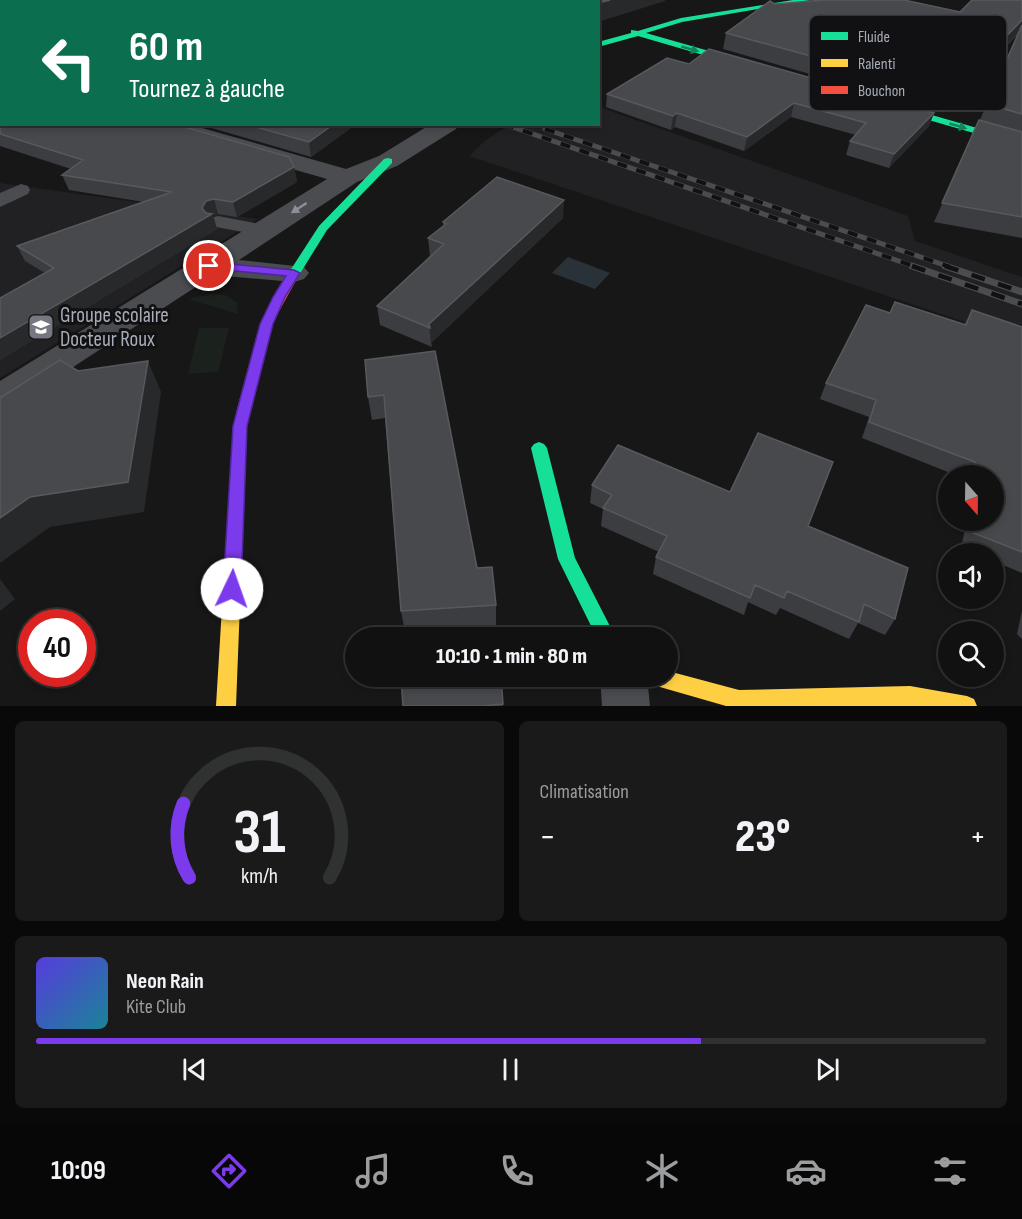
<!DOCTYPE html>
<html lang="fr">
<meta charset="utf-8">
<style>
:root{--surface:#111;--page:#1a1a1a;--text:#f1f3f6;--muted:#9c9d9f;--line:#303131;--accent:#7c3aed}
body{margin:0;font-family:"Sofia Sans Condensed",sans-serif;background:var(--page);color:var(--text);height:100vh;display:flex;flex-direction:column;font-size:22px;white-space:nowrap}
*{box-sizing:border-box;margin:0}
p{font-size:20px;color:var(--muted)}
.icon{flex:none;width:33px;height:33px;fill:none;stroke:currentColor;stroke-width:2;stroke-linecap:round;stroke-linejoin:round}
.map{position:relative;height:706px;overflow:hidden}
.sheet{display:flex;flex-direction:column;gap:15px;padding:15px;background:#090909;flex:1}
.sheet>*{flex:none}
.top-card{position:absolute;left:0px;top:0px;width:600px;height:126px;box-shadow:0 3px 9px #0003,0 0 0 2px var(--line);background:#0b6e4f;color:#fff;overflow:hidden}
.needle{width:39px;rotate:160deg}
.fabs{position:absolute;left:938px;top:465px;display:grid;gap:12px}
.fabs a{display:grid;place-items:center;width:66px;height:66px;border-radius:50%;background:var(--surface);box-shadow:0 3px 9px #0003,0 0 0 2px var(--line);font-size:30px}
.speed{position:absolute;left:18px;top:609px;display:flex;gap:12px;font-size:30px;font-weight:700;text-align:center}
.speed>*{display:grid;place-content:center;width:78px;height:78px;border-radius:50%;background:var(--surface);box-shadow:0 3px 9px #0003,0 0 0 2px var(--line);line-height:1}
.speed .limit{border:9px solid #d22;background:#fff;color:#111}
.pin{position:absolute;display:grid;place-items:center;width:51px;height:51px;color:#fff;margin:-26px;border:3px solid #fff;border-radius:50%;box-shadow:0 2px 6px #0007}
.me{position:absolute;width:66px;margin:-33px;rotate:3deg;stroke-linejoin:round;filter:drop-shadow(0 0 4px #0008)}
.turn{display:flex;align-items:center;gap:21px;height:126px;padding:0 30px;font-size:27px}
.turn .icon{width:78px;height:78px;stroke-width:2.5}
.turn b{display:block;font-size:42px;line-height:51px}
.big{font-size:45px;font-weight:800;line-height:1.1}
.sheet .widget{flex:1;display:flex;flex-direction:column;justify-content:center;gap:9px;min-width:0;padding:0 21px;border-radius:9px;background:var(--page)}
.sheet .dial{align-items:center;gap:0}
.dial svg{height:156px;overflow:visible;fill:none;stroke:var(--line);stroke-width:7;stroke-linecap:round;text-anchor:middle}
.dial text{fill:var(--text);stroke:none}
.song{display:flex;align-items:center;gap:18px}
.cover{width:72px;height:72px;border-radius:9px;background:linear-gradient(135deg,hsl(250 70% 55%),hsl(190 70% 35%))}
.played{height:6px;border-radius:3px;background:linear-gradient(90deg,var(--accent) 70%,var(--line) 70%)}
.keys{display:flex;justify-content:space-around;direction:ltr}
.heat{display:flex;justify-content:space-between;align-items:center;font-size:33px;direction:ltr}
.sheet .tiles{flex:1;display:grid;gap:15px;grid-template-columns:1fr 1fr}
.widget:last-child{grid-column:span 2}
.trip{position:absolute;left:345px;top:627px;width:333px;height:60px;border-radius:30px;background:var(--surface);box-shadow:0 3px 9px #0003,0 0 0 2px var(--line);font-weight:800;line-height:60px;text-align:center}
.tabs{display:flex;height:96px;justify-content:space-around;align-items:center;background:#070707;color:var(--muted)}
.tabs .icon{width:42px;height:42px}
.tabs .on{color:var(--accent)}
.tabs b{font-size:27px;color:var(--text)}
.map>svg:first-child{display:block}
</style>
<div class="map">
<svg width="1022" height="706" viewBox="0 0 1022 706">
<rect width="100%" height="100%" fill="#171717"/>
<path fill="#212124" d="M599,107L908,216L915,241L1022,277V341L469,156L486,140L509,125L598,124Z
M0,183L258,219L0,378Z"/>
<path fill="#1b211c" d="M212,294L225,295L237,302L238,314L188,299Z
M199,328H229L218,372L188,374Z"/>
<path fill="#2a3239" d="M568,257L610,273L595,289L552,273Z"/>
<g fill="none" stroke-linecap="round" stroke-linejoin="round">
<path fill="#4b4c50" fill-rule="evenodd" d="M21,184L28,186L30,190L28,194L0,207V193Z
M218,216L271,226L274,230L271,234L264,236L211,226L208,222L211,218Z"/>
<path fill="#4b4c50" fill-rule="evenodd" d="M303,0H325L326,2H304Z
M150,124H188L346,169L379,156L431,124H459L456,129L397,166L357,182L239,260L304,267L309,273L304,279L294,282L214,275L12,407L0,411V381L327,179L153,129Z
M600,676H647L650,706H602Z"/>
<path fill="#16e098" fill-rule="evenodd" d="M793,0H811L682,22L646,33L751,63V67L748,68L638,36L598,47V42L631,33V30L638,31L681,18Z
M890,103L1022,141V147L887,108L885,106Z
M388,158L392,159V163L327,230L296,280H288L286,277L319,226L384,159Z
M539,442L544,444L547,448L575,558L616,638H597L558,559L531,448L534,444Z"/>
<path fill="#ffcf43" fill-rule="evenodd" d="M243,408L248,409L250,413L247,426L236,706H216L233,426L238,409Z
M668,671L739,690L910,686L967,696L974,699L977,706H726L653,685L646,683L644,676H668Z"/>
<path fill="#f24e42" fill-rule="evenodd" d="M292,273L298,277L272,324L250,413L248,417H238L236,413L260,324L286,277Z"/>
<g stroke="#4b4c4f" stroke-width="4.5">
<path id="rail-far2" d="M145,0L149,2
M165,0L169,2"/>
</g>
<g stroke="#4b4c4f" stroke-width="5">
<path id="rail-far1" d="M504,124L916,267
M545,129L950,267"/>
</g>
<g stroke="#4b4c4f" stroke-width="7">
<path id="rail" d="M912,266L1022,304
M945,266L1022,292"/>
</g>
<use href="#rail-far2" stroke="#111113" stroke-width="3" stroke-dasharray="8" stroke-linecap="butt"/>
<use href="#rail-far1" stroke="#111113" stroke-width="4" stroke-dasharray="10" stroke-linecap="butt"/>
<use href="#rail" stroke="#111113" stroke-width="4.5" stroke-dasharray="14" stroke-linecap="butt"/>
</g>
<path fill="#3c3d40" d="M0,0L2,124L294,167L297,182L237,217L218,214L213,215L217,229L0,360V298L45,273L25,261L17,246L144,202L69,190L62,175L71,169L0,146Z
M1022,0V238L934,222L1019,33L943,112L723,49L726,33L775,4L960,12Z
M689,64L934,113L929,126L889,168L846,155L850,141L856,135L791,117L744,151L675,127L671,130L606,107L607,94Z
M198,124H355V125L311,157Z
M563,218L431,343L432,347L380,325L377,306L430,257L428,238L443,226V222Z
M972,310L1022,327V573L993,561V554H974L961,548L967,520H993V476H958L862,438L869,417L820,399L826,383L890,313L964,325Z
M365,360L477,568L496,605V626L405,632L401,611L385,418L372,420L368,397Z
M592,485L808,526L895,619L885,635L858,623L849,639L780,608L776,615L748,602L744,615L653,574L656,557L659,552L601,526L603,509L590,503Z
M1022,611V639L1017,634Z
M501,676L503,706H403Z"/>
<path fill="#28292a" d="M610,0H665V1L598,22V3Z
M1022,20V26L1019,32L943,112L950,94Z
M794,103L791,117L744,151L747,137Z
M677,113L675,127L671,130L673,116Z
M934,113L929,126L889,168L894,154Z
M334,124L355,125L311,157L309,142Z
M294,167L297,182L237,217L233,202Z
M214,199L218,214L213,215L217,229L0,360V338L202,208L206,201Z
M564,200L563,218L431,343L429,324Z
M148,361L161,392L144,512L50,527L0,563V518Z
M0,579L15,599L0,611Z"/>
<path fill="#48494d" stroke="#57595e" stroke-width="1.5" d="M0,0H46L52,2H2V124H174L289,157L294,167L233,202L214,199L206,201L202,208L206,213L212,214L0,338V298L54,268L17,246L172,192L62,175L83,160L0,134Z
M478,0H610L598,3V2H475Z
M823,0H904L960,12L972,0H1022V20L950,94L726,33L770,1L775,4Z
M1022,25V114L987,104Z
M709,49L934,113L894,154L850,141L866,123L794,103L747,137L677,113L673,116L607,94L667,58L689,64Z
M979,120L1022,132V217L942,203Z
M245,124H334L309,142Z
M497,177L564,200L429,324L430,328L377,306L444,244L428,238L446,224L443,222Z
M895,302L966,325L972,310L1022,327V552L971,532L974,520H993V476H972L975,462L869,422L876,400L826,383L866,305L890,313Z
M435,351L477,568L492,567L496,605L401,611L384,395L368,397L365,360Z
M60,360L78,371L148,361L128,482L30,497L0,518V398Z
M758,433L833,462L808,526L908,568L895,619L864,604L859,622L787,591L784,598L755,585L750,598L656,557L667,536L603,508L612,495L592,485L618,445L730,492Z
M437,676H501L503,704L483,706H403L401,680Z"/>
<defs><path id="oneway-solid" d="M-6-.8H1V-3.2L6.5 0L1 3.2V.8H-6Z" transform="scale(1.5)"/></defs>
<g fill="#14835c">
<use href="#oneway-solid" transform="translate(690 49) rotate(16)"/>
<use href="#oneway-solid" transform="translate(958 126) rotate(16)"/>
</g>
<use fill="#8c9099" href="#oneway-solid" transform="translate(299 208) rotate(147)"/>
<path fill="#7c3aed" stroke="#51269a" stroke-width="1.5" d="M209,262L294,270L300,273L285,297L273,324L247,426L241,589L238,595L232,597L225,595L223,589L233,426L260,324L273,297L286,276L204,268V263Z"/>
<defs>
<g id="school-square" transform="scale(1.35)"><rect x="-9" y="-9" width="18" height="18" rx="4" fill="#757880" stroke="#111113"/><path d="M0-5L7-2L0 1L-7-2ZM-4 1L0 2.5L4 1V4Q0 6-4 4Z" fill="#fff"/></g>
</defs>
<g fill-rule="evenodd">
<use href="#school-square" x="41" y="327"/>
</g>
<g text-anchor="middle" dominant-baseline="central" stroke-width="6" stroke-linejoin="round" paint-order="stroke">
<g font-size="21" fill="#a8adb8" stroke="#111113" text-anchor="start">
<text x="60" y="315">Groupe scolaire<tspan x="60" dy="24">Docteur Roux</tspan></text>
</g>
</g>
<rect x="809" y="15" width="198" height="96" rx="9" fill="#111113" stroke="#3e4045" stroke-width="1.5"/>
<rect x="821" y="32" width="27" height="8" fill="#16e098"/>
<rect x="821" y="59" width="27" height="8" fill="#ffcf43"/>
<rect x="821" y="86" width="27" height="8" fill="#f24e42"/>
<g font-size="16" fill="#a8adb8">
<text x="858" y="42">Fluide</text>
<text x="858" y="69">Ralenti</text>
<text x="858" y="96">Bouchon</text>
</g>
</svg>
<div class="fabs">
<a><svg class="needle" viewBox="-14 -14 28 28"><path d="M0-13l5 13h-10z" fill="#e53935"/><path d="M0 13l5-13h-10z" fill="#9c9d9f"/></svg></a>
<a><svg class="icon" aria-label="sound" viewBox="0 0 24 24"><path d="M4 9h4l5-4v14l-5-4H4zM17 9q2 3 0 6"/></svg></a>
<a><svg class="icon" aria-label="search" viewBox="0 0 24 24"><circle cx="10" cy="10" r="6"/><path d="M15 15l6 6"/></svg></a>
</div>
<div class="speed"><div class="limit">40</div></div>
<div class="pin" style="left:209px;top:266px;background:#d93025"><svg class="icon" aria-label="arrive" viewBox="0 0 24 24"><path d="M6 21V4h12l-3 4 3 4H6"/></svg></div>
<svg class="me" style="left:232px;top:589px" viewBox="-20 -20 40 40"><circle r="19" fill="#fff"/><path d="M0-13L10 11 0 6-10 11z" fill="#7c3aed"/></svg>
<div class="trip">10:10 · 1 min · 80 m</div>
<div class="top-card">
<div class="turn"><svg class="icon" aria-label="left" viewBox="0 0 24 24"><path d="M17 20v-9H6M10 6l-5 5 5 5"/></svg><div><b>60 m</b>Tournez à gauche</div></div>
</div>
</div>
<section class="sheet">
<div class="tiles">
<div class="widget dial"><svg viewBox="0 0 100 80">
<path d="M14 69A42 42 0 1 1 86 69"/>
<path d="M14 69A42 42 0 0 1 11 31" stroke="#7c3aed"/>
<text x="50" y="56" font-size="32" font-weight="700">31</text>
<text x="50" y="72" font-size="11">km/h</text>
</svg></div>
<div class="widget"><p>Climatisation</p>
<div class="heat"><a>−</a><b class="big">23°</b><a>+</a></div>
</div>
<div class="widget">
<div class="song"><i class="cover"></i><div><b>Neon Rain</b><p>Kite Club</p></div></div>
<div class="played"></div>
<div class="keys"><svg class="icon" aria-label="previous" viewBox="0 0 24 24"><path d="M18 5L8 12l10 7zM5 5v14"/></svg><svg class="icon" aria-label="pause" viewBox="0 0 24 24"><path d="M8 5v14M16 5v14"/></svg><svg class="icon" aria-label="next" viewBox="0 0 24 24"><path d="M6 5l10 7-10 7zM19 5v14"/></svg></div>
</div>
</div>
</section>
<nav class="tabs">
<b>10:09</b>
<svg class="icon on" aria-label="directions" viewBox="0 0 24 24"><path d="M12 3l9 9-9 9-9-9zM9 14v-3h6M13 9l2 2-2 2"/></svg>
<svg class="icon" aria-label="music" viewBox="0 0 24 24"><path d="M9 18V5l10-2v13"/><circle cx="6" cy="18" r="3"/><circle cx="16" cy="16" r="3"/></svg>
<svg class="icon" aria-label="phone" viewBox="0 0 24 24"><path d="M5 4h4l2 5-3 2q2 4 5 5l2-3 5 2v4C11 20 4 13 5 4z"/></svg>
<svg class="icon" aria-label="climate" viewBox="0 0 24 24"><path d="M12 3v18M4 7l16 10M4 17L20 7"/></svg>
<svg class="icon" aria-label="car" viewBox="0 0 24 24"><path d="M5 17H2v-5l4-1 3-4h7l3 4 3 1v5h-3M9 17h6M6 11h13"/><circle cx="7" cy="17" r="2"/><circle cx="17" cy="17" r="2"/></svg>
<svg class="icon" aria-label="filters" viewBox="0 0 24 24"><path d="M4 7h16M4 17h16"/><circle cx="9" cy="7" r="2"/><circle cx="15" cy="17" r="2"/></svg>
</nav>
